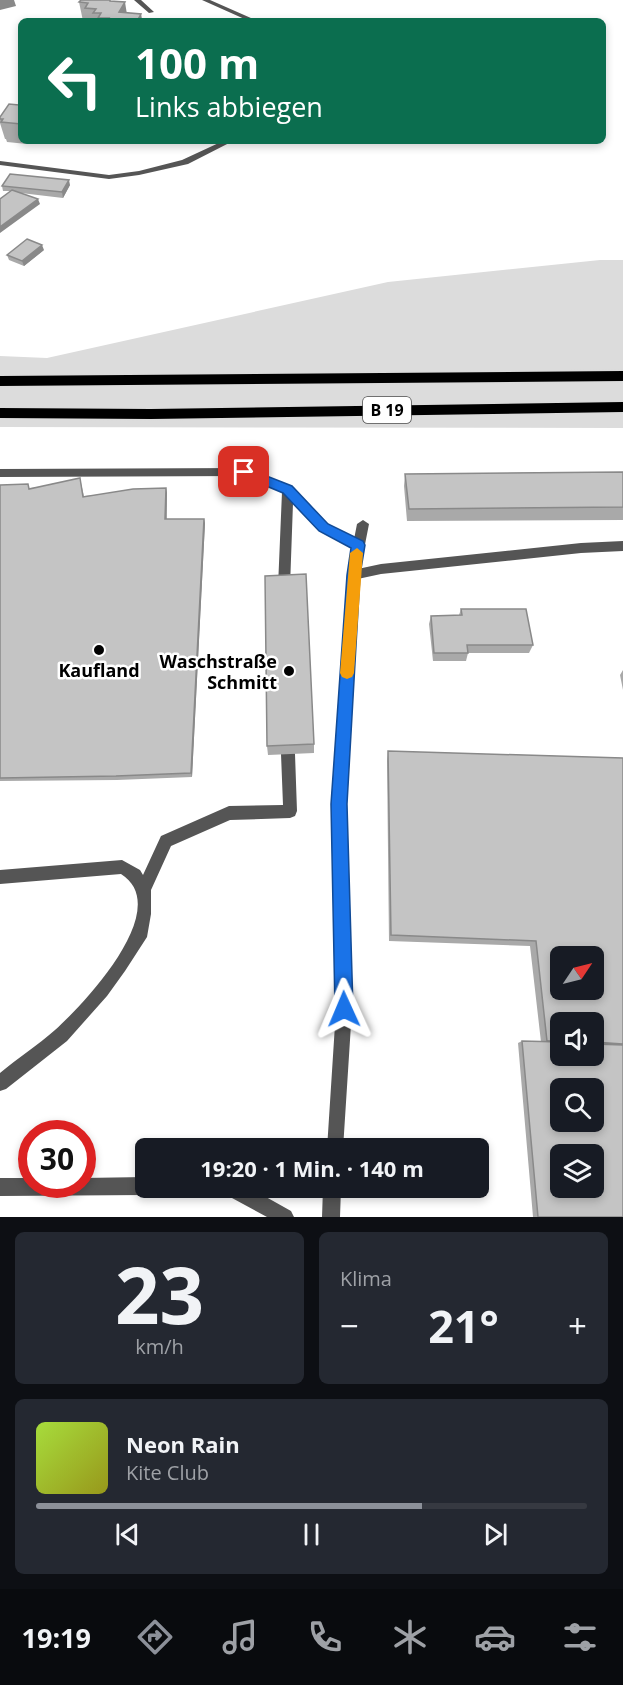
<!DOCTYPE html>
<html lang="de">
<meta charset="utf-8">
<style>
:root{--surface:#171b24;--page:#242831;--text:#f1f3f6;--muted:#9ea1a6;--line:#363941;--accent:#8c9099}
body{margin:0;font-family:"Open Sans",sans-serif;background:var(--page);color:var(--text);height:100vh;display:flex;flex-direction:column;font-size:22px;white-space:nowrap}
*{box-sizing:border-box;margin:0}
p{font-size:20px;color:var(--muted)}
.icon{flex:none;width:33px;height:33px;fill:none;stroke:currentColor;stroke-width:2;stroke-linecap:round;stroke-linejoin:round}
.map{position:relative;height:1217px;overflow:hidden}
.sheet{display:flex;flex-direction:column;gap:15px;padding:15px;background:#0d0f14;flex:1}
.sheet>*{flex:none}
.banner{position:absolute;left:18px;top:18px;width:588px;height:126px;border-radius:9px;box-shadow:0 3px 9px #0003;background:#0b6e4f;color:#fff;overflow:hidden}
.needle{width:39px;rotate:55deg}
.controls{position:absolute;left:550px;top:946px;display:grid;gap:12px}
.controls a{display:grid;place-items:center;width:54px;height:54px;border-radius:9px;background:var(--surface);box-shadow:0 3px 9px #0003;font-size:30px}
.speed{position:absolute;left:18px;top:1120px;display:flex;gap:12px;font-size:30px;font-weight:700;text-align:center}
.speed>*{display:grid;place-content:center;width:78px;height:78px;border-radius:50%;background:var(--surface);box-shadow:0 3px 9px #0003;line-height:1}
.speed .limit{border:9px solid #d22;background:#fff;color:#111}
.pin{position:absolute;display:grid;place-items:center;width:51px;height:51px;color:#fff;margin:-26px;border-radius:12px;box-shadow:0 3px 9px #0006}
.me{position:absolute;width:66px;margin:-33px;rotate:359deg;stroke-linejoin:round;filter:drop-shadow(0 0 4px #0008)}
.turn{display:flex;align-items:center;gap:21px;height:126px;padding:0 18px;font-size:27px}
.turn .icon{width:78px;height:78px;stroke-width:2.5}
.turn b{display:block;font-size:42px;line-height:51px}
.big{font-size:45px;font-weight:700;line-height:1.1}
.sheet .widget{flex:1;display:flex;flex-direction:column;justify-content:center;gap:9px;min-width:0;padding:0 21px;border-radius:9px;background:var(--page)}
.sheet .dial{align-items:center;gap:0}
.dial b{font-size:78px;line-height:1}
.song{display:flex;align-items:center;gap:18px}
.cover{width:72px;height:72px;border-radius:9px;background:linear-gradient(135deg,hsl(80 70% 55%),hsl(60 70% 35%))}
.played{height:6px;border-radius:3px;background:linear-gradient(90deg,var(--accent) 70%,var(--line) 70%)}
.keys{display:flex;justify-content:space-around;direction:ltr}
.heat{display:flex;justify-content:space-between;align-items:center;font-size:33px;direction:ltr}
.sheet .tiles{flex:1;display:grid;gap:15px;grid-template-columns:1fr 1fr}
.widget:last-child{grid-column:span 2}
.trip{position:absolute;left:135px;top:1138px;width:354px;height:60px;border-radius:9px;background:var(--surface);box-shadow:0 3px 9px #0003;font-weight:700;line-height:60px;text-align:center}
.menu{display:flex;height:96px;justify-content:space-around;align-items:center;background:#090b0e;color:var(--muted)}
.menu .icon{width:42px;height:42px}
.menu .on{color:var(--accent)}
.menu b{font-size:27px;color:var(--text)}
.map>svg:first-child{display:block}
</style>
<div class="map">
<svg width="623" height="1217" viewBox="0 0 623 1217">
<rect width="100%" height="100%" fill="#fff"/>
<path fill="#dcdcdc" d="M600,260H623V428L0,427V356L47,358L388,282Z"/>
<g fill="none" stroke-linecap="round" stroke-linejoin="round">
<g stroke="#dbdbdb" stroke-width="3">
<path id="trunk" d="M623,371V381L0,386V376Z
M623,402V412L151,419L0,418V408L151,409Z"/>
</g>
<path fill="#555" fill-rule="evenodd" d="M134,0H141L154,12L149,13Z
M244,468L292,487L327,525L362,542L364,545L362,548H354L319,531L293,503L290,587L288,590H280L278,587L282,492L243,476L0,477V469Z
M623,541V551L581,553L381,574L353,580L349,578L347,575L349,572L353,570L381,564L581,543Z
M288,748L293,750L295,754L297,811L295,816L290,818L230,820L171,846L151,890V914L147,937L125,971L107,996L67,1041L6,1089L0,1091V1073C18,1058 38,1045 55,1030C84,1004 175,908 121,874L0,884V870L122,860L140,870L143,875L161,836L229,806L283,805L281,754L283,750Z"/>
<path fill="#555" fill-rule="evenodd" d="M363,520L369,524L359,575L346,804L352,1009L343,1149H327L336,1009L332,804L347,575L357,524Z
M323,1188H341L340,1217H322Z"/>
<path fill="#555" fill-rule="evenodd" d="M202,0H210L258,21H249Z
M223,141H233L188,164L139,175L109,179L0,165V161L109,175L139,171L182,160Z
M146,1177V1188H154L152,1192L146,1195L0,1196V1178H32V1185H82V1178Z
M188,1188H250L291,1211L294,1217H267L232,1198L197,1197L191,1194Z"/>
<use href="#trunk" fill="#000" fill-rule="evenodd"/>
</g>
<path fill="#a9a9a9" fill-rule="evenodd" d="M117,1L127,13L141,14L142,21H83L79,2Z
M21,102V141H29L27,144L7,142L6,139H5L0,123V117L19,105Z
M70,185L63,198L21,193L40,204L10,191H3L2,186Z
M44,250L24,266L9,260L7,255Z
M623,472V520L407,521L404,486L405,474Z
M81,483L84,496L166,488L167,493V519H204L205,523L192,777L117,780L0,781V485L30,488Z
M461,609L533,645L529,653H468L466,661H433L429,624L431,616L459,615Z
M623,670V690L620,675Z
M314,744V753L268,755L267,746Z
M388,751L623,758V1217H533L518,1043L522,1041L541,1042L530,946L389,941L387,760ZM561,1023H594V1056H561Z"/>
<path fill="#898989" d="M0,0H14L16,6L0,10Z
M125,2L128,21L119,12Z
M141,14L142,21H137Z
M69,180L70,185L63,198L62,192Z
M38,199L40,204L0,233V227Z
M42,245L44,250L24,266L22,261Z
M166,488L167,493L166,524L165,519Z
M204,519L205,523L192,777L191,773Z"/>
<path fill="#c4c4c4" stroke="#898989" stroke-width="1.5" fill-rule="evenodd" d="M81,0H110V1L125,2L119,12L141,14L137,21H107L109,18H98L101,13H93L96,9L85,8L88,3L79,2Z
M21,102V124L1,122L3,119H0V117L9,104L19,105Z
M10,174L69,180L62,192L2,186Z
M12,190L38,199L0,227V199Z
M27,239L42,245L22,261L7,255Z
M623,472V507L409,509L405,474Z
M80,478L83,497L133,489L166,488L165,519H204L191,773L116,776L0,778V485L28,484L29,489Z
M306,574L314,744L267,746L265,576Z
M461,609H526L533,645H467L468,653H434L431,616L462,615Z
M388,751L623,758V1044L594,1042V1023H561V1041H547L536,941L391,935ZM561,957H594V990H561Z
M522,1041L561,1042V1056H594V1044L623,1045V1217H538ZM561,1089H594V1122H561ZM561,1155H594V1188H561Z"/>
<path fill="#1a73e8" stroke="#114b97" stroke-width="1.5" d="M244,467L292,486L328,524L363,541L365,545L360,575L347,804L353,1009L350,1016L344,1018L337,1016L335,1009L331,804L347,575L351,548L319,531L283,493L240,475V469Z"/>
<path fill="#f59e0b" d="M357,548L363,553L354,673L352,677L347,679L342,677L340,673L350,553Z"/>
<g fill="#000" stroke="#fff" stroke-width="2">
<circle cx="99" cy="650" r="6"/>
<circle cx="289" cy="671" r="6"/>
</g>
<g text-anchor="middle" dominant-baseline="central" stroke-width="5" stroke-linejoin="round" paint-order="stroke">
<rect fill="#fff" stroke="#4c4c4c" stroke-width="1.5" x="363" y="397" width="48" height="26" rx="4.5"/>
<g font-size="16" font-weight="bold" fill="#000">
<text x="387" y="410">B 19</text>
</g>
<g font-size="18" font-weight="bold" fill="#000" stroke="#fff" text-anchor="end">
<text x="277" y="661">Waschstraße<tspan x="277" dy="21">Schmitt</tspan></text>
<text x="99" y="670" text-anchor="middle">Kaufland</text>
</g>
</g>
</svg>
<div class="controls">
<a><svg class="needle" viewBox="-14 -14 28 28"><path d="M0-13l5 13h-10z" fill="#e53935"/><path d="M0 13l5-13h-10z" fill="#9ea1a6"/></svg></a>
<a><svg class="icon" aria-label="sound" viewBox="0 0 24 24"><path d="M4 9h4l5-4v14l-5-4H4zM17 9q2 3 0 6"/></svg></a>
<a><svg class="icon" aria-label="search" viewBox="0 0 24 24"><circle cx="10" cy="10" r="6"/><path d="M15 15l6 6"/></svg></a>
<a><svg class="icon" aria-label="layers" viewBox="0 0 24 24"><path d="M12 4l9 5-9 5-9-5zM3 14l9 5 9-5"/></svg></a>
</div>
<div class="speed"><div class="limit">30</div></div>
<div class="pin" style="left:244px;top:472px;background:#d93025"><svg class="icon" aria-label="arrive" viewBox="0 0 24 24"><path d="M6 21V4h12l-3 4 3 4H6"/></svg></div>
<svg class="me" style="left:344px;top:1009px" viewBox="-20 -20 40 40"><path d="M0-17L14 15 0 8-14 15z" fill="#1a73e8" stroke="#fff" stroke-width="4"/></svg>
<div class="trip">19:20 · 1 Min. · 140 m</div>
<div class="banner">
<div class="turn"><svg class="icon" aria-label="left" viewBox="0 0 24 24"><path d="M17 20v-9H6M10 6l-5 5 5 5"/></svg><div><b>100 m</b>Links abbiegen</div></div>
</div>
</div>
<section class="sheet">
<div class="tiles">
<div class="widget dial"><b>23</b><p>km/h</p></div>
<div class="widget"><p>Klima</p>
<div class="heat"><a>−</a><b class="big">21°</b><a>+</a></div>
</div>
<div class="widget">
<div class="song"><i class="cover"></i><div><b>Neon Rain</b><p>Kite Club</p></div></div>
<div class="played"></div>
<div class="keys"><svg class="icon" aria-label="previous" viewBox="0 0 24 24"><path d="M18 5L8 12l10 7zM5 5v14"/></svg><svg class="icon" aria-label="pause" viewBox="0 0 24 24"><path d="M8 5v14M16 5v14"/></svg><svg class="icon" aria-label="next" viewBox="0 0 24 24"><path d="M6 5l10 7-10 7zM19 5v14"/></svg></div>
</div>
</div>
</section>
<nav class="menu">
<b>19:19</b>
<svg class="icon on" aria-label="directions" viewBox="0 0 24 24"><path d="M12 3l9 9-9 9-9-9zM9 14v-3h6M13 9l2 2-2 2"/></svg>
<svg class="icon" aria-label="music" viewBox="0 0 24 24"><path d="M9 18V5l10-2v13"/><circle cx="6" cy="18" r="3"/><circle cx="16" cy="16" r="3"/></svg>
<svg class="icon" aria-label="phone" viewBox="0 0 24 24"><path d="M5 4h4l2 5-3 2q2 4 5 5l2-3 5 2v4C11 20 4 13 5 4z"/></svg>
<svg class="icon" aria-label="climate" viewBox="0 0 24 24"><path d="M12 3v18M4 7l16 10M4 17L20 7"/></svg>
<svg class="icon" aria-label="car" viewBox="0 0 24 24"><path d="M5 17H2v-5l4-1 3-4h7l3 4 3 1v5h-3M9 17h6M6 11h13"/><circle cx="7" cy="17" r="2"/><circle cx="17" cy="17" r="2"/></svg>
<svg class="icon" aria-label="filters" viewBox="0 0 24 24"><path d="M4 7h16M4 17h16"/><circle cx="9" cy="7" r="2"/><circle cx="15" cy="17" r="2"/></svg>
</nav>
